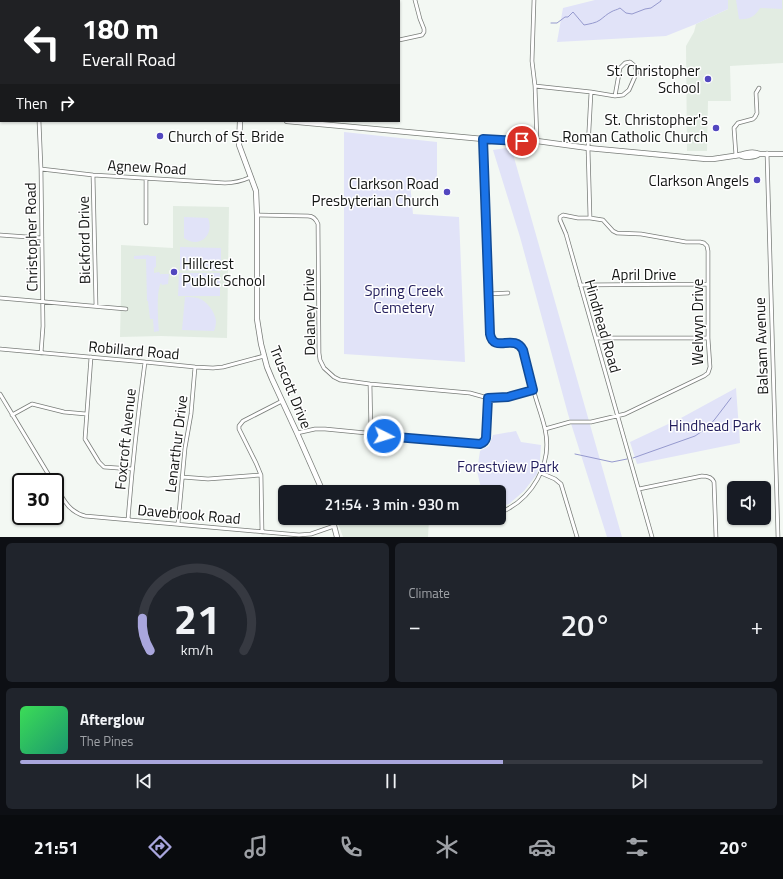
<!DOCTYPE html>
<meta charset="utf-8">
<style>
:root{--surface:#171b24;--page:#20242c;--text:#f1f3f6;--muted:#9ea1a6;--line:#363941;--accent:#a9a6dd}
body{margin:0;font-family:"Titillium Web",sans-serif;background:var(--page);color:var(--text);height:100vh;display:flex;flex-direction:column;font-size:15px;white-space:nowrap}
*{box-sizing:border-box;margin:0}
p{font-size:13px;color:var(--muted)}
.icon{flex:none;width:22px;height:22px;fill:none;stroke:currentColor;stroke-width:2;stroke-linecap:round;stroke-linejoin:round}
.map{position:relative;height:537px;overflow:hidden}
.sheet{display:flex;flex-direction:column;gap:6px;padding:6px;background:#0d0f14;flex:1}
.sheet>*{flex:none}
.guide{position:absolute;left:0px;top:0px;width:400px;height:122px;box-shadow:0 1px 3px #0004;background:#202124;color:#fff;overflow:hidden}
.tools{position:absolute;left:727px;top:481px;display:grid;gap:8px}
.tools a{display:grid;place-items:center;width:44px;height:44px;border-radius:6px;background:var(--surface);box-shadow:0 1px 3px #0004;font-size:20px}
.speed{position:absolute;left:12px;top:473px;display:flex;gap:8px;font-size:20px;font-weight:700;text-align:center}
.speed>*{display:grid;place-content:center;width:52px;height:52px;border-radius:50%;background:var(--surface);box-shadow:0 1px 3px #0004;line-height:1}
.speed .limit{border:2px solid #111;border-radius:6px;background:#fff;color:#111}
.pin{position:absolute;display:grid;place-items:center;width:34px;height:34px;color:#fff;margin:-17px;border:2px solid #fff;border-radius:50%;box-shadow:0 1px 4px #0007}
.me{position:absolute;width:44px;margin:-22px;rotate:95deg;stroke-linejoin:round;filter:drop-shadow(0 0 3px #0008)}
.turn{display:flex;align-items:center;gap:14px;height:84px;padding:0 16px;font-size:18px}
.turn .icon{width:52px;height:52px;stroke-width:2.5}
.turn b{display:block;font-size:28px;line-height:34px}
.then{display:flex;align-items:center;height:38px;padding:0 16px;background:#0003;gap:8px;font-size:15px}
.big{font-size:30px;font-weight:600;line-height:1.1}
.sheet .tile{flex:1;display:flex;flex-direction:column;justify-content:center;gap:6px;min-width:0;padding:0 14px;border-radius:6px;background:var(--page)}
.sheet .dial{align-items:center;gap:0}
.dial svg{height:104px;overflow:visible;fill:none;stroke:var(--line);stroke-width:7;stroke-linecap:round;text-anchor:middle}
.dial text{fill:var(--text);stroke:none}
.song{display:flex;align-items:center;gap:12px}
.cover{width:48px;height:48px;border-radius:6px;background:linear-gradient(135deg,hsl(130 70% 55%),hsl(160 70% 35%))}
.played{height:4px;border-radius:2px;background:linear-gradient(90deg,var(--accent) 65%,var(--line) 65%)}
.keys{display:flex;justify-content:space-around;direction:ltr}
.heat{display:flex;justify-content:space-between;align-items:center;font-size:22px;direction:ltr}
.sheet .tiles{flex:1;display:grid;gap:6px;grid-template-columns:1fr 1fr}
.tile:last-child{grid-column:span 2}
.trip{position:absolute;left:278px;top:485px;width:228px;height:40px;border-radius:6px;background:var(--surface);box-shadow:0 1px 3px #0004;font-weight:600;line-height:40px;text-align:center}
.menu{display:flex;height:64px;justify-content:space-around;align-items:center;background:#090b0e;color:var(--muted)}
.menu .icon{width:28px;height:28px}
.menu .on{color:var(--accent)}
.menu b{font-size:18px;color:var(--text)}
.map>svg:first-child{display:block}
</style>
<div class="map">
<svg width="783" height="537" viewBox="0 0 783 537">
<rect width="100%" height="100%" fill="#f3f8f3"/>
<path fill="#e2ece2" d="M728,0H783V63L730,66L731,101H708L707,151H687L686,46L694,32L696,24L728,9Z
M173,206L229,207L227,338L161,336L120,337L121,296V245L173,248Z
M336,518H423L429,520L428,537H343Z"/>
<path fill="#e1e3f8" d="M595,0H728V9L696,24L666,36L557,42L563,8Z
M736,0H782V9L760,8C755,17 748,20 739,19Z
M344,132L437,142V184L410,183L413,214L459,217L465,362L344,354Z
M511,147L622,537H607L568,414L520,237L493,150Z
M184,217L208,218C215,235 199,249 184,238Z
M180,247L221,248V271L180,270Z
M149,255V256H156V267L154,268V273L159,272L161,275V274H169L168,284L162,285L161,283C156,290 158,321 159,331L154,332L153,319H150L148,301H147L146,259H134V256Z
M179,273H220V296H178Z
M185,297C189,297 194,297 198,298C207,301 215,312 216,321C216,325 215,328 214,331L182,330Z
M736,388L740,443L637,464L630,442L681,418Z
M516,431L521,442L541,445L540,460L537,474L524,491L509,504L499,507V492H482L477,471L480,451L489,446L493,435Z"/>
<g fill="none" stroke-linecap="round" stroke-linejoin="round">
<path stroke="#9599ce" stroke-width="1" d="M551,23H557L565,17H568L573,12L584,25C589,24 596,23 600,20C604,17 607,14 611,12C614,10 617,10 620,8L626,13L632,14L645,9L651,8L661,1V0
M575,454L612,462L627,459
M633,458L695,436L707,428L715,419L731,398"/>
<g stroke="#797d79" stroke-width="4.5">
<path id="street" d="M49,0V1
M96,0H101
M312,0L313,1
M534,0L532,61L535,86L537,141
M399,40L422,35L424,32V29L420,19L415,0
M535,86L591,92L615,96L623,95L629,90L637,72L635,66L630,62L625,63L620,68L615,96
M39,121L41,169L43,326L41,353
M483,139L490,334C493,349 507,341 519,344C527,354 529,375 533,388C536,401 542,415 545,429C553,464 532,500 499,513
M767,153L778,537
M736,156L734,128L738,123L753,119L755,117L757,113L756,93L759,88
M41,169L93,175L225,183C235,183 242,181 251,177
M93,175L96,306
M146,178V223
M257,215L308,216C313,216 316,219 318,224L319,353L320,360L324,368L334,377L340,380L370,384L470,393L488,398L508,397L533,390
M590,218L588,148L591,92
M0,235L42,238
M580,285L708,284
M488,294L508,293
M0,298L126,309
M596,338H708
M0,349L145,362L195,367L213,368L223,367L264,356
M91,357L85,439L99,462L104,467L132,469
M370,384L371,434
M0,394L53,482
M12,415L32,404L64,412L86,414
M545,429L570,422H591L625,414L704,376L708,373L710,367L708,338V251L707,246L704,243L700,242H686L641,234L617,233L613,231L603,220L590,218H578L563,215L560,217V220L566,234C595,335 624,436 652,537
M297,433L315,429H325L480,444H483L486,438L488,398
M541,473L555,479L561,484L577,537
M182,477L208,479L261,475
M55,485C63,499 69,512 85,516L299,535L311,534L334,526
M639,489L702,476C708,476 712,477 714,482L716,537
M128,520C132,467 138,414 145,362
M178,524L185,448L191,414L195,367
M262,532L261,475L256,463L239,429V426L243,421L282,401"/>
</g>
<g stroke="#797d79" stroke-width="6">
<path id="secondary" d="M251,1V0
M0,95L1,96
M240,121L239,145L256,191L257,215V319L261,344L267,367L272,379L297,433L323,492
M287,121L494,140L537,141L588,148L706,159H713L740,155C745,153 754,151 759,154H783
M740,155C744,158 755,157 759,154
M332,518L337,537"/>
</g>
<use href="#street" stroke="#fff" stroke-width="3"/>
<use href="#secondary" stroke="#fff" stroke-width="4.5"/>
</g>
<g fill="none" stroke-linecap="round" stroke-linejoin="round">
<g stroke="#114b97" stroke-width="10">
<path id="route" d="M384,436L480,444C483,443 485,442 486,438L488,398L508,397L533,390L523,350C514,333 494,354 490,334L483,139L522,141"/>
</g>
<use href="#route" stroke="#1a73e8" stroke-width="7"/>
</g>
<g fill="#5247bf" stroke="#fff" stroke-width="1.5">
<circle cx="708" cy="79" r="4"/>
<circle cx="716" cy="128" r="4"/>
<circle cx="160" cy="136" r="4"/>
<circle cx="757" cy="180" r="4"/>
<circle cx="447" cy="192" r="4"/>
<circle cx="174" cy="272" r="4"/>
</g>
<g text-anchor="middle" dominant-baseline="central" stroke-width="3" stroke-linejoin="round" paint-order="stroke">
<g font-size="15" fill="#131513" stroke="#fff" text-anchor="end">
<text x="700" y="70">St. Christopher<tspan x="700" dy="17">School</tspan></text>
<text x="708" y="119">St. Christopher's<tspan x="708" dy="17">Roman Catholic Church</tspan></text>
<text x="168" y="136" text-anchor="start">Church of St. Bride</text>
<text x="749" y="180">Clarkson Angels</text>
<text x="439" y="183">Clarkson Road<tspan x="439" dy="17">Presbyterian Church</tspan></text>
<text x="182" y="263" text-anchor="start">Hillcrest<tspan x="182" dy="17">Public School</tspan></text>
</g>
<g font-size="15" fill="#131513" stroke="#fff">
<text transform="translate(147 167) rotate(3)">Agnew Road</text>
<text transform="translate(31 237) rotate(-91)">Christopher Road</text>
<text transform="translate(84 240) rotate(-91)">Bickford Drive</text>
<text x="644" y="274">April Drive</text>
<text transform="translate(309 312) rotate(-91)">Delaney Drive</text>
<text transform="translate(697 322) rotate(-90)">Welwyn Drive</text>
<text transform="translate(603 326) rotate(74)">Hindhead Road</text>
<text transform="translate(761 346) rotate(-92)">Balsam Avenue</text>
<text transform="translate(134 350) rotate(5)">Robillard Road</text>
<text transform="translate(291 387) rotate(68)">Truscott Drive</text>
<text transform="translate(125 439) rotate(-84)">Foxcroft Avenue</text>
<text transform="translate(176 444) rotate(-83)">Lenarthur Drive</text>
<text transform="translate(189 514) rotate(5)">Davebrook Road</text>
</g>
<g font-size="15" fill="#231e5d" stroke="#fff">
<text x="404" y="290">Spring Creek<tspan x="404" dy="17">Cemetery</tspan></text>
<text x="715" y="425">Hindhead Park</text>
<text x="508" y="466">Forestview Park</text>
</g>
</g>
</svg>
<div class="tools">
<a><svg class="icon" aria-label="sound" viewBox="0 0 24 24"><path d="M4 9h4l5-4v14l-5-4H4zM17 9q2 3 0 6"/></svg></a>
</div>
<div class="speed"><div class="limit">30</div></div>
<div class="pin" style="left:522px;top:141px;background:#d93025"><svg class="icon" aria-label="arrive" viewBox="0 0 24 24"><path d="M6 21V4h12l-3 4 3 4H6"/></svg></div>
<svg class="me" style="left:384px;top:436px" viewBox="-20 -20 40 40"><circle r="17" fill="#1a73e8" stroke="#fff" stroke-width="3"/><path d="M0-11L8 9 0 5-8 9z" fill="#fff"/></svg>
<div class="trip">21:54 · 3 min · 930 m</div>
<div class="guide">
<div class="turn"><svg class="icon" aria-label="left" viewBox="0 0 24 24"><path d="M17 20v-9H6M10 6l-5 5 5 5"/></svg><div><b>180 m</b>Everall Road</div></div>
<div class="then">Then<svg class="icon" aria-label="right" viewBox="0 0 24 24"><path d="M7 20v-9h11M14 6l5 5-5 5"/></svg></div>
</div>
</div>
<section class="sheet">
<div class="tiles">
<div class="tile dial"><svg viewBox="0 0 100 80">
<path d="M14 69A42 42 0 1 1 86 69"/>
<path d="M14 69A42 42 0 0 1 8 44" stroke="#a9a6dd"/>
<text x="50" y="56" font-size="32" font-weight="700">21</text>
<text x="50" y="72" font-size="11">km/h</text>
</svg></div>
<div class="tile"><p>Climate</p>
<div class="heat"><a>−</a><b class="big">20°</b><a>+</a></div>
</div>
<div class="tile">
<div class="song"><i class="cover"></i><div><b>Afterglow</b><p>The Pines</p></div></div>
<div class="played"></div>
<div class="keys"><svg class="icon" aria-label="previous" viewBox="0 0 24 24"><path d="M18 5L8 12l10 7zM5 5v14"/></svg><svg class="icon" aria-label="pause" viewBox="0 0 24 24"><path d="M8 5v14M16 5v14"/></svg><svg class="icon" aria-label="next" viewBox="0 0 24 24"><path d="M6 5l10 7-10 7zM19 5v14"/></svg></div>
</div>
</div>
</section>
<nav class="menu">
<b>21:51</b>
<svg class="icon on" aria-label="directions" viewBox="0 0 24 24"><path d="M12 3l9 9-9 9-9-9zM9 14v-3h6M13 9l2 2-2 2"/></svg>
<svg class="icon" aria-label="music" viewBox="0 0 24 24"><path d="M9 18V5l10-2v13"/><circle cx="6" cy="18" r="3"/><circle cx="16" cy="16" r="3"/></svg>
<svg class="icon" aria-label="phone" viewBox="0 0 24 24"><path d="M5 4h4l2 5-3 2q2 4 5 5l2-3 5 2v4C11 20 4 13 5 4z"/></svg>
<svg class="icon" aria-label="climate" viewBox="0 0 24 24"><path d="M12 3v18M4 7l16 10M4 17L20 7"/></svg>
<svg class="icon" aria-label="car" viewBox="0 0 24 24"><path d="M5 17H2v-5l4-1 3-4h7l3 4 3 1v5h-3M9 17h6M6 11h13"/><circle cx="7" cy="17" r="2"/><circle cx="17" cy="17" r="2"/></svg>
<svg class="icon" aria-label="filters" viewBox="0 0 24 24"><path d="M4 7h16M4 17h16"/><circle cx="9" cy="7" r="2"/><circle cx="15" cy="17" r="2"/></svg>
<b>20°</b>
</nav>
